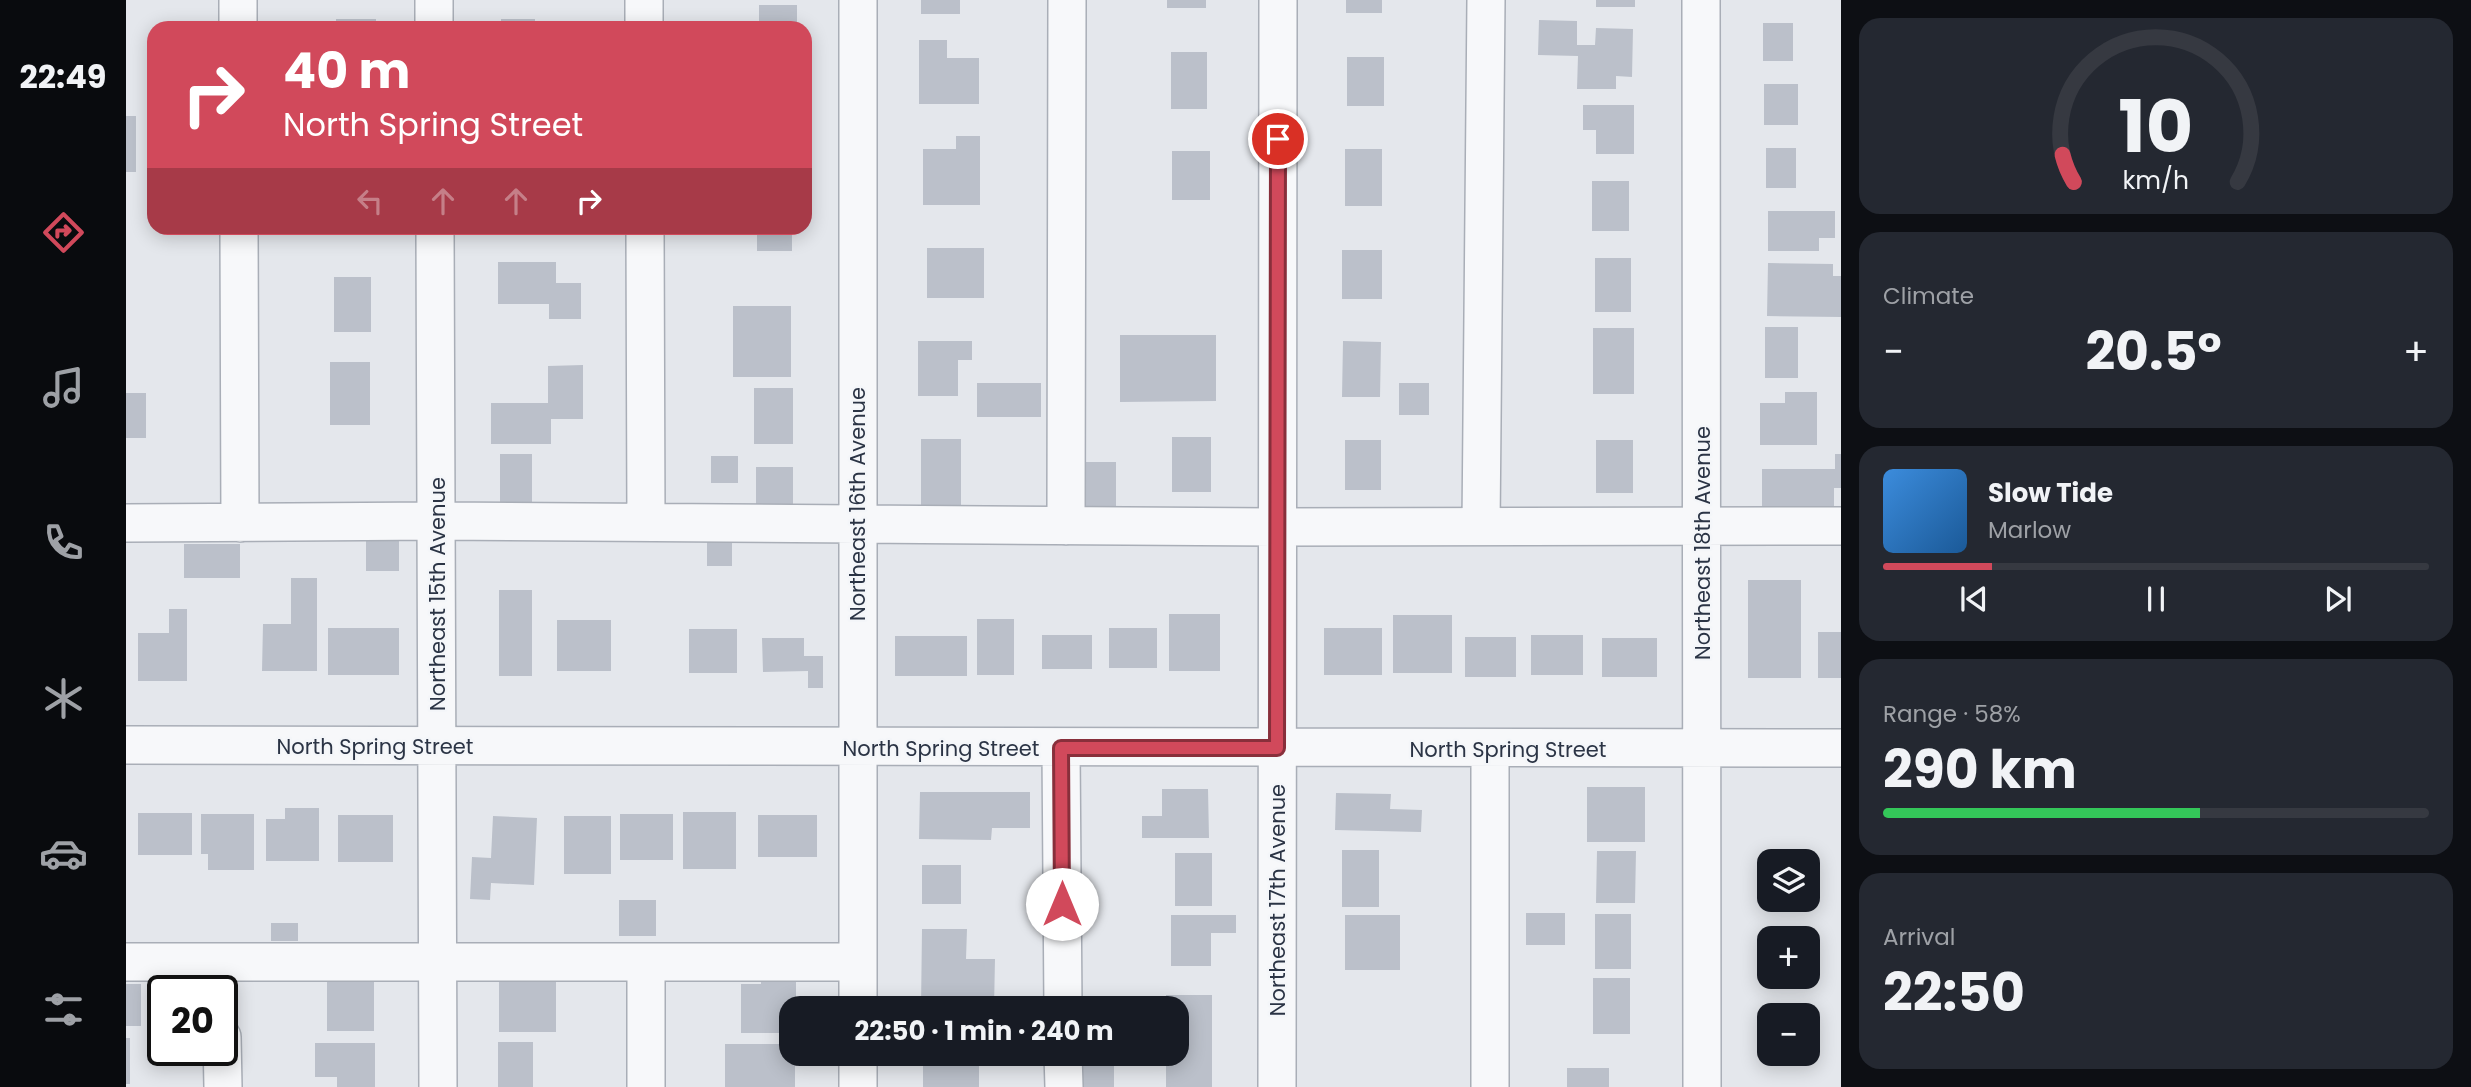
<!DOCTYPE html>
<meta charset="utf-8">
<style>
:root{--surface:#171b24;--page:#242831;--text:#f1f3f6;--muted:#9ea1a6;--line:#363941;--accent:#d1495b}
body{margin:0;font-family:Poppins,sans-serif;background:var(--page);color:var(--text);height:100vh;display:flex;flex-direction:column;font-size:26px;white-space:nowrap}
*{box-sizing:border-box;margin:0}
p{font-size:23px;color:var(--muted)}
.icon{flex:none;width:38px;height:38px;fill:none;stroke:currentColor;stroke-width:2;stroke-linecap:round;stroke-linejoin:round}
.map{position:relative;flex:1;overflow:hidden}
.panel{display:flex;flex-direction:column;gap:18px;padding:18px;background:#0d0f14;width:630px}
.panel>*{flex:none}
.guide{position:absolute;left:21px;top:21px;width:665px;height:214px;border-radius:21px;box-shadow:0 4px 18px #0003;background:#d1495b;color:#fff;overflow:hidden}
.controls{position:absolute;left:1631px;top:849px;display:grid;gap:14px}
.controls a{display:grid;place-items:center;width:63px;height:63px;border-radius:14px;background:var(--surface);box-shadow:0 4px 18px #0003;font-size:35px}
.speed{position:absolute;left:21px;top:975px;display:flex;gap:14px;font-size:35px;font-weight:700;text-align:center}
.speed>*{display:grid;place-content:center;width:91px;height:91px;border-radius:50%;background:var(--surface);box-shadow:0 4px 18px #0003;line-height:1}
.speed .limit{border:4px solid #111;border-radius:10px;background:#fff;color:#111}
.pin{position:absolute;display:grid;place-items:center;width:60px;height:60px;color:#fff;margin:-30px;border:4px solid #fff;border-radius:50%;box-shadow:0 2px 7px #0007}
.me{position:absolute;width:77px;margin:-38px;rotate:0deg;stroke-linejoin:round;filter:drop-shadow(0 0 5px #0008)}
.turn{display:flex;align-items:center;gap:24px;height:147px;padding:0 21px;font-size:32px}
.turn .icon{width:91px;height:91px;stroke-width:2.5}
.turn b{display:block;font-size:49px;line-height:60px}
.lanes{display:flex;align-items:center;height:66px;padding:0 21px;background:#0003;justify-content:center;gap:35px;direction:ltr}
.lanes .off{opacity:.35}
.big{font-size:52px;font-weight:700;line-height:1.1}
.panel .tile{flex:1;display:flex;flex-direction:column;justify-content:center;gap:10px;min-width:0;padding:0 24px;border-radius:21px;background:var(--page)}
.panel .dial{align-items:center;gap:0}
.dial svg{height:182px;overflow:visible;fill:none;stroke:var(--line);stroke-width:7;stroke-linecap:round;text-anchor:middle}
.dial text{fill:var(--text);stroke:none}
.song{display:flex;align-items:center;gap:21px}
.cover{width:84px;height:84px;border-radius:10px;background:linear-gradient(135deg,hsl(210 70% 55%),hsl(210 70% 35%))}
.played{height:7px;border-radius:4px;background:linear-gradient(90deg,var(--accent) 20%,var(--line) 20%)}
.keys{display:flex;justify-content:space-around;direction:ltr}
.heat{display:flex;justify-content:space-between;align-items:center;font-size:38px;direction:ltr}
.charge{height:10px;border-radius:5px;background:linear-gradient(90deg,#34c759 58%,var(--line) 0)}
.trip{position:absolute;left:653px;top:996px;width:410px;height:70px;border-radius:21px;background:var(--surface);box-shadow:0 4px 18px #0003;font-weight:700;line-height:70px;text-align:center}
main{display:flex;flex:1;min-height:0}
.dock{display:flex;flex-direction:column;width:126px;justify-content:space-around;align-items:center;background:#090b0e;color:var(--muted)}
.dock .icon{width:49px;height:49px}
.dock .on{color:var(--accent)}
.dock b{font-size:32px;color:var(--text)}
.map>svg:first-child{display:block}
</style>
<main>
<nav class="dock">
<b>22:49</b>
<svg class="icon on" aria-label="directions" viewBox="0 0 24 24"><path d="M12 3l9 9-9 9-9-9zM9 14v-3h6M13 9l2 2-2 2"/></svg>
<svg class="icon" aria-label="music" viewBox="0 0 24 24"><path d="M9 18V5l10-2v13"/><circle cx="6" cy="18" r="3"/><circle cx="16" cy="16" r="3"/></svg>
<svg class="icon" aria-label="phone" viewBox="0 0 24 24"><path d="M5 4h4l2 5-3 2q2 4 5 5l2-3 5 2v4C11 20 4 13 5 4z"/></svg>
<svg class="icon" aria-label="climate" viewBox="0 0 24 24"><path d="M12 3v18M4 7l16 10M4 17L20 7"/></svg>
<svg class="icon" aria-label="car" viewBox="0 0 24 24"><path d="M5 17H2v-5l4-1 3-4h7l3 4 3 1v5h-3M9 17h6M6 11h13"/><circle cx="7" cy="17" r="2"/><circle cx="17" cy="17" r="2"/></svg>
<svg class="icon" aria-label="filters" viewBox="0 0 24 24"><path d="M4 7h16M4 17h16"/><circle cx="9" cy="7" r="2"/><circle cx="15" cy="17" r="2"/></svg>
</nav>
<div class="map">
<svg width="1715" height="1087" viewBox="0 0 1715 1087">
<rect width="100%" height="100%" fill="#e4e7ec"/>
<path fill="#bbc0ca" d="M795,0H834V14H795Z
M1041,0H1080V8H1041Z
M1220,0H1256V13H1220Z
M1470,0H1509V7H1470Z
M633,5H671V28H633Z
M210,19H250V28H210Z
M375,19H409V28H375Z
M1413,20L1451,21V45H1469L1470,28L1507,29L1506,77L1490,76V89H1451L1452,56L1412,55Z
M1637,23H1667V61H1637Z
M793,40H821V58H853V104H793Z
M1045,52H1081V109H1045Z
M1221,57H1258V106H1221Z
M1638,84H1672V125H1638Z
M1457,105H1508V154H1470V130H1457Z
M0,116H10V172H0Z
M830,136H854V205H797V149H830Z
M1640,148H1670V188H1640Z
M1219,149H1256V206H1219Z
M1046,151H1084V200H1046Z
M1466,181H1503V231H1466Z
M1642,211H1709V238H1693V251H1642Z
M631,228H666V251H631Z
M801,248H858V298H801Z
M1216,250H1256V299H1216Z
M1469,258H1505V312H1469Z
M372,262H430V283H455V319H423V304H372Z
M1642,263L1707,264V276H1715V317L1641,316Z
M208,277H245V332H208Z
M607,306H665V377H607Z
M1639,327H1672V378H1639Z
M1467,328H1508V394H1467Z
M994,335H1090V401L994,402Z
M792,341H846V360H832V396H792Z
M1217,341L1255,342L1254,397H1216Z
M204,362H244V425H204Z
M457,365V419H425V444H365V403H422V366Z
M851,383H915V417H851Z
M1273,383H1303V415H1273Z
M628,388H667V444H628Z
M1659,392H1691V445H1634V403H1659Z
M0,393H20V438H0Z
M1046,437H1085V492H1046Z
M795,439H835V505H795Z
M1219,440H1255V490H1219Z
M1470,440H1507V493H1470Z
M374,454H406V505H374Z
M1709,454H1715V488H1708V509H1636V469H1709Z
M585,456H612V483H585Z
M950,462H990V511H950Z
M630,467H667V509H630Z
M240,527H273V571H240Z
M581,538H606V566H581Z
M58,544H114V578H58Z
M165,578H191V671H136L137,624H165Z
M1622,580H1675V678H1622Z
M373,590H406V676H373Z
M43,609H61V681H12V633H43Z
M1043,614H1094V671H1043Z
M1267,615H1326V673H1267Z
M851,619H888V675H851Z
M431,620H485V671H431Z
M202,628H273V675H202Z
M983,628H1031V668H983Z
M1198,628H1256V675H1198Z
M563,629H611V673H563Z
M1692,632H1715V678H1692Z
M916,635H966V669H916Z
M1405,635H1457V675H1405Z
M769,636H841V676H769Z
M1339,637H1390V677H1339Z
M636,638H678V656H697V688H682V671L637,672Z
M1476,638H1531V677H1476Z
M1461,787H1519V842H1461Z
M1036,789H1082L1083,838H1016V816H1036Z
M794,792H904V828H866L865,840L793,839Z
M1210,793L1265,794L1264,809L1296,810L1295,832L1209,830Z
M159,808H193V861H140V819H159Z
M557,812H610V869H557Z
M12,813H66V855H12Z
M75,814H128V870H82V854H75Z
M494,814H547V860H494Z
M212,815H267V862H212Z
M632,815H691V857H632Z
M367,816L411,818L408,885L365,883L364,900L344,899L346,857L365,858Z
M438,816H485V874H438Z
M1216,850H1253V907H1216Z
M1471,851H1510L1509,903H1470Z
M1049,853H1086V906H1049Z
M796,865H835V904H796Z
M493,900H530V936H493Z
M1400,913H1439V945H1400Z
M1469,914H1505V969H1469Z
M1045,915H1110V933H1085V966H1045Z
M1219,915H1274V970H1219Z
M145,923H172V941H145Z
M796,929H841L840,959H869L868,1008H795Z
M635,971H670V1008H665V1033H615V984H635Z
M201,978H248V1031H201Z
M1467,978H1504V1034H1467Z
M373,981H430V1032H373Z
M0,984H15V1026H0Z
M1040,995H1086V1087H1040V1054H1050V1008H1040Z
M0,1038H4V1084H0Z
M372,1042H407V1087H372Z
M189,1043H249V1087H211V1077H189Z
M599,1044H665V1054H669V1087H599Z
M797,1054H853V1087H797Z
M953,1054H988V1087H953Z
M1441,1068H1483V1087H1441Z"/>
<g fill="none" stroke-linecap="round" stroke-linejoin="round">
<g stroke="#a9aeb7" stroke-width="40">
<path id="minor" d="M112,0V28
M308,0V28
M518,0V28
M732,0V1008
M1575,0L1576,1087
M113,228L114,523
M309,228L312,1087
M519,228L520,522
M0,523L311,521L1151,527L1715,526
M940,526L941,0
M1355,526L1360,0
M0,745L1715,748
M935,749L937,1008
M1364,749V1087
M0,962H732
M520,963V1087
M96,1037L97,1087
M732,1054V1087
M937,1054L938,1087
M1151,1087L1152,0"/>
</g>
<use href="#minor" stroke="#f7f8fa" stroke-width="37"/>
</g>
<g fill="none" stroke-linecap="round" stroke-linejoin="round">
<g stroke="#882f3b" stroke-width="18">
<path id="route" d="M936,904L935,748H1151L1152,139"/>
</g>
<use href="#route" stroke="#d1495b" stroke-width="12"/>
</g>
<g text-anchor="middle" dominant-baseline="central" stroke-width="5" stroke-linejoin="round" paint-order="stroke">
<g font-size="21" fill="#2b3445" stroke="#f4f6f9">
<text transform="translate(731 504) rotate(-90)">Northeast 16th Avenue</text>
<text transform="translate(1576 543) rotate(-90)">Northeast 18th Avenue</text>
<text transform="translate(311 594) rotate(-90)">Northeast 15th Avenue</text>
<text x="249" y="746">North Spring Street</text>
<text x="815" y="748">North Spring Street</text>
<text x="1382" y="749">North Spring Street</text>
<text transform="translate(1151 900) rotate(-90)">Northeast 17th Avenue</text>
</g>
</g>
</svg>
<div class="controls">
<a><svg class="icon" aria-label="layers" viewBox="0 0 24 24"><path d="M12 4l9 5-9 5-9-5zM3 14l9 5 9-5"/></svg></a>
<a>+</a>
<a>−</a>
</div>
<div class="speed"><div class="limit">20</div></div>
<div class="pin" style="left:1152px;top:139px;background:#d93025"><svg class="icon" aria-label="arrive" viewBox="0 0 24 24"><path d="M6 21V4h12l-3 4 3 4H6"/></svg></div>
<svg class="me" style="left:936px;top:904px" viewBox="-20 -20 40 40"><circle r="19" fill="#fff"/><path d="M0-13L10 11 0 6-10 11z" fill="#d1495b"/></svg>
<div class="trip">22:50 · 1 min · 240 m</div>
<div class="guide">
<div class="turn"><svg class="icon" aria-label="right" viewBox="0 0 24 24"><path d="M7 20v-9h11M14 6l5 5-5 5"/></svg><div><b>40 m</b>North Spring Street</div></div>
<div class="lanes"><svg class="icon off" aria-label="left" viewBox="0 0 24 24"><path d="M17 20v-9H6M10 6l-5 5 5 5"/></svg><svg class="icon off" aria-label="ahead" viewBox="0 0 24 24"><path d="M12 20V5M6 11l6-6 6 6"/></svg><svg class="icon off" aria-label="ahead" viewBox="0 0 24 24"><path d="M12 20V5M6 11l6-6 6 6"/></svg><svg class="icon" aria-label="right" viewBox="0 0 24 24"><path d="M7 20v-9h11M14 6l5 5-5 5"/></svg></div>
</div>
</div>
<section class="panel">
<div class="tile dial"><svg viewBox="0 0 100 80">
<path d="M14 69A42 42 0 1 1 86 69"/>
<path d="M14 69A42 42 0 0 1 9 57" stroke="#d1495b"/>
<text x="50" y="56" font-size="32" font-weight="700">10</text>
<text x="50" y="72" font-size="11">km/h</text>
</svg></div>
<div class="tile"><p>Climate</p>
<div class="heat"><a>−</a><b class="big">20.5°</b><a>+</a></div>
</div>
<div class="tile">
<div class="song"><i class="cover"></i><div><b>Slow Tide</b><p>Marlow</p></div></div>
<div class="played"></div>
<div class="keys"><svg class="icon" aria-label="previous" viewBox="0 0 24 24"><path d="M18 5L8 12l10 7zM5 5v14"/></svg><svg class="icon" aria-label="pause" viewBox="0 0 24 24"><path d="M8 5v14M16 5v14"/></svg><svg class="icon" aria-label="next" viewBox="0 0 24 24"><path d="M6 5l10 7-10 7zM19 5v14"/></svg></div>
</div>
<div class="tile"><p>Range · 58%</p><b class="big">290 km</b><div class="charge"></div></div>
<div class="tile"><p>Arrival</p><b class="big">22:50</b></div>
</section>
</main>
